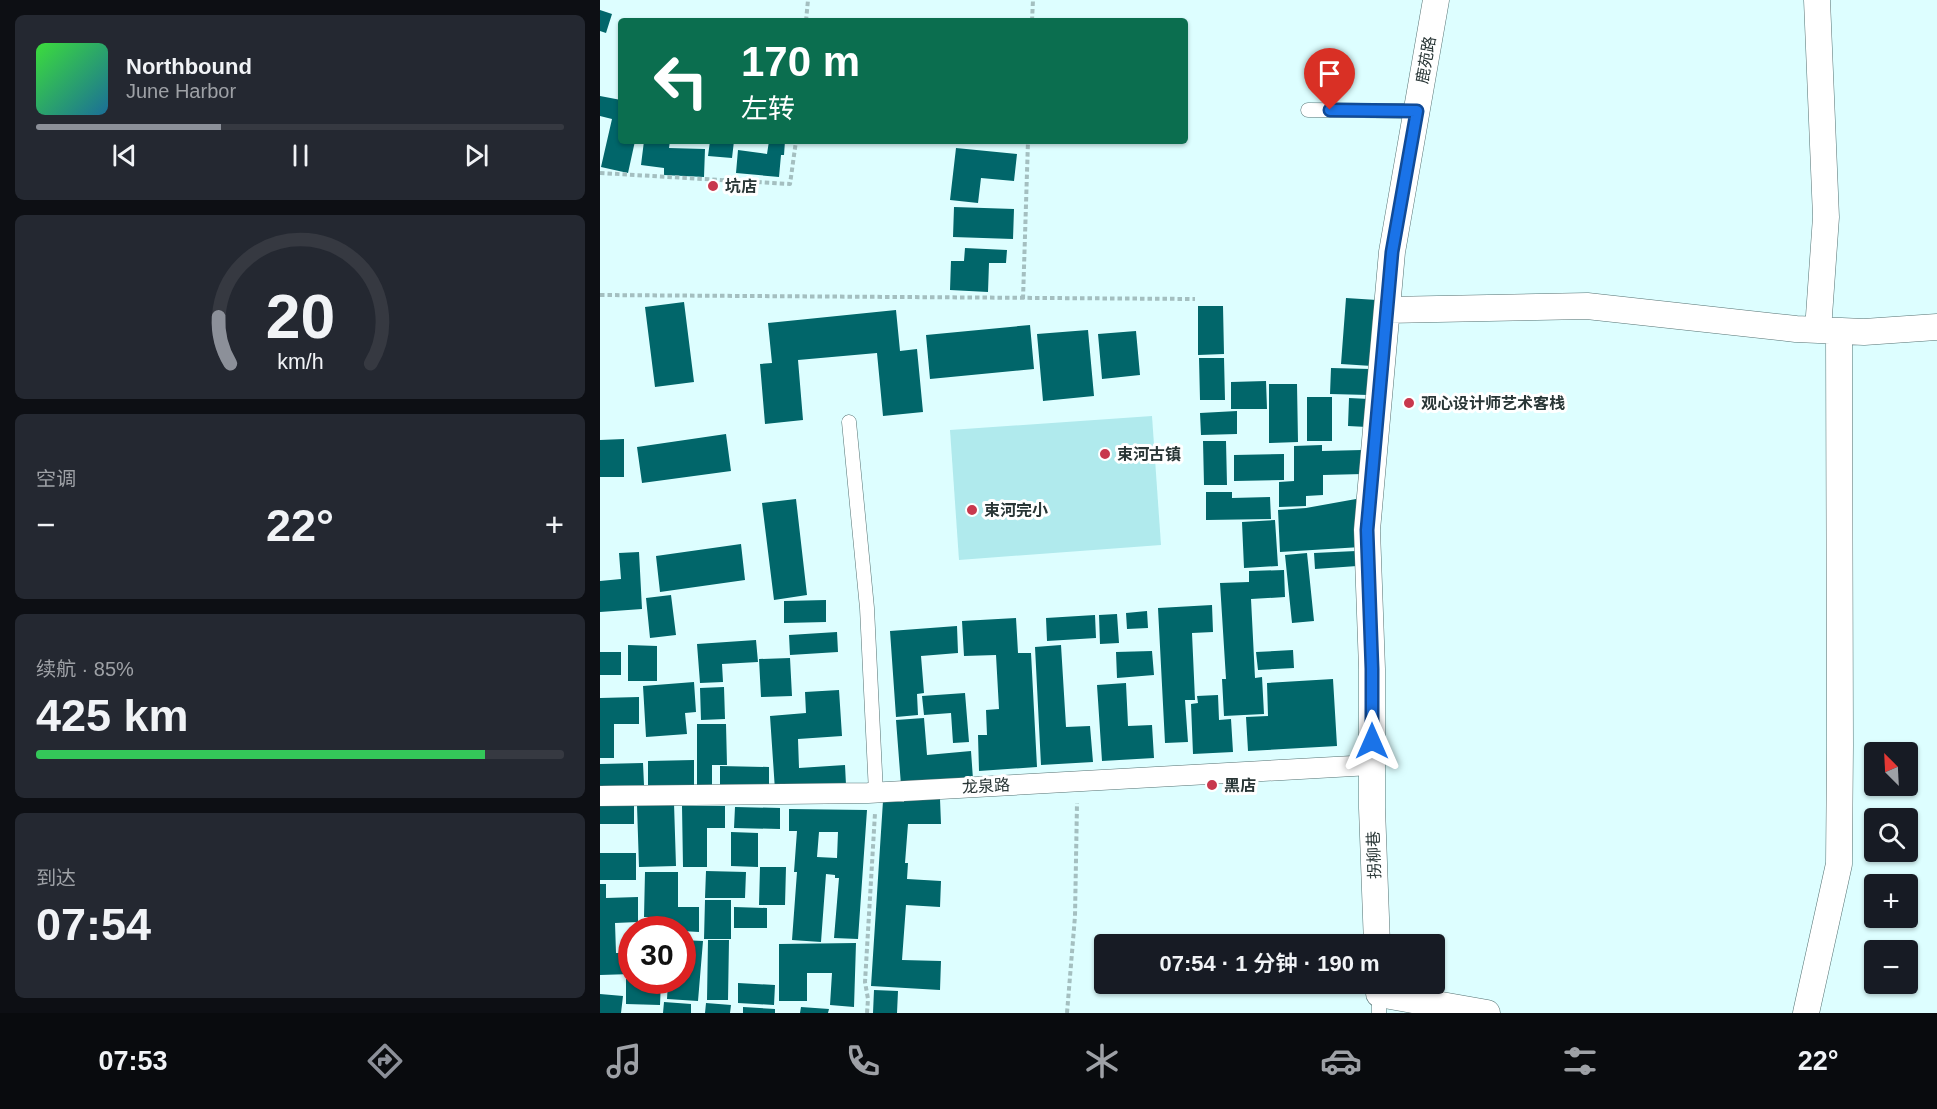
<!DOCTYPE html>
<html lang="zh">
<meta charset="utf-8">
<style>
:root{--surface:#171b24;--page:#242831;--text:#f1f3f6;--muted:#9ea1a6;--line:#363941;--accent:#8c9099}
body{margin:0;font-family:Helvetica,"Noto Sans SC",sans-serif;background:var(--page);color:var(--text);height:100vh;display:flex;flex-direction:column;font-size:22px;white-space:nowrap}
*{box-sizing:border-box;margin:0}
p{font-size:20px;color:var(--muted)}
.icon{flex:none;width:33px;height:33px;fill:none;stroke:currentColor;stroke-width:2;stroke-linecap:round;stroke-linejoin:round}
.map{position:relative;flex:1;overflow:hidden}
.drawer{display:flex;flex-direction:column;gap:15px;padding:15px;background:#0d0f14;width:600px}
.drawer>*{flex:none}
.banner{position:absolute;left:18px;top:18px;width:570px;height:126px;border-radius:6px;box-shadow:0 2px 4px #0004;background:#0b6e4f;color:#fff;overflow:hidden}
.needle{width:39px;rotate:336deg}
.tools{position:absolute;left:1264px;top:742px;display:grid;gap:12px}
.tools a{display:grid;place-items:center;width:54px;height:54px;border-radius:6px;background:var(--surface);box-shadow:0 2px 4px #0004;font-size:30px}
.speed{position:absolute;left:18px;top:916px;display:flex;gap:12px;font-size:30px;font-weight:700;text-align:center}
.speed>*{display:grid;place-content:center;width:78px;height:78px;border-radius:50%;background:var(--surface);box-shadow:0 2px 4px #0004;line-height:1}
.speed .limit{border:9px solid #d22;background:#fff;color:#111}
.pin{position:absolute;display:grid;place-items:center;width:51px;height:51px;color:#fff;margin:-62px -26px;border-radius:50% 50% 50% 0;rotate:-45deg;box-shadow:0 0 6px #0007}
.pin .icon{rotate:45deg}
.me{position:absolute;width:66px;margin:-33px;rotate:0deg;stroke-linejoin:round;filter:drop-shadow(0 0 4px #0008)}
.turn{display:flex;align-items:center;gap:21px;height:126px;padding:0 24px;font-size:27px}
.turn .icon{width:78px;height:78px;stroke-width:2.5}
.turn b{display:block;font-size:42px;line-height:51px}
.big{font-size:45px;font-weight:600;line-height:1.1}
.drawer .tile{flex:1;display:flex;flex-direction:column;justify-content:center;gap:9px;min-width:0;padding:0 21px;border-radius:9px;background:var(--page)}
.drawer .dial{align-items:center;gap:0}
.dial svg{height:156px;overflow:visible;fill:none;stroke:var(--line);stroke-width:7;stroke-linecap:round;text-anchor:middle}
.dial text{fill:var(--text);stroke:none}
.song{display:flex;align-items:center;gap:18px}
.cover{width:72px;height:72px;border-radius:9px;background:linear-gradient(135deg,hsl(120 70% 55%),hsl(200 70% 35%))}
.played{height:6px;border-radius:3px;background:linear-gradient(90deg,var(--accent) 35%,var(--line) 35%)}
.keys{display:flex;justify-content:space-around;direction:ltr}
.heat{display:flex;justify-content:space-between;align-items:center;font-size:33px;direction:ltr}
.charge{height:9px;border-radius:4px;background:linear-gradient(90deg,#34c759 85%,var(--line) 0)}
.trip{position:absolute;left:494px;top:934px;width:351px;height:60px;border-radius:6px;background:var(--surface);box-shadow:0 2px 4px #0004;font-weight:600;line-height:60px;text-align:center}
.tabs{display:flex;height:96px;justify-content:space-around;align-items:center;background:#090b0e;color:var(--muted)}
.tabs .icon{width:42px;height:42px}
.tabs .active{color:var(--accent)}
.tabs b{font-size:27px;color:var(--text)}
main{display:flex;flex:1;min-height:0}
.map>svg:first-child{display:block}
</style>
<main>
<section class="drawer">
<div class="tile">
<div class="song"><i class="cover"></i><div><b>Northbound</b><p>June Harbor</p></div></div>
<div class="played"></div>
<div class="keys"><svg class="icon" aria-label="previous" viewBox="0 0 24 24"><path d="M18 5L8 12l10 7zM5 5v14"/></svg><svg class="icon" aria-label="pause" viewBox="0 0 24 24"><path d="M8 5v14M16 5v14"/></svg><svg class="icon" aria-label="next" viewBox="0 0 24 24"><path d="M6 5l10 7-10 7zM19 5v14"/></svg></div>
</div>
<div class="tile dial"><svg viewBox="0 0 100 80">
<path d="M14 69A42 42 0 1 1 86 69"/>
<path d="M14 69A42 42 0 0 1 8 45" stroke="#8c9099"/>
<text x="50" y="56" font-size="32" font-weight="700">20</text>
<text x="50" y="72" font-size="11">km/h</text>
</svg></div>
<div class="tile"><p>空调</p>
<div class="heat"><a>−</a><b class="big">22°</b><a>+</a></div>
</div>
<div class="tile"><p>续航 · 85%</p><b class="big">425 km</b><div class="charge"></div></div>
<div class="tile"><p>到达</p><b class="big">07:54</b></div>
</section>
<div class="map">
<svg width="1337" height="1013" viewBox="0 0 1337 1013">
<rect width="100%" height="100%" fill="#ddfeff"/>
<path fill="#b0eaed" d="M552,416L561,545L359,560L350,430Z"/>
<path fill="#01666a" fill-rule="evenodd" d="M0,10L12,14L6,33L0,31Z
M0,96L21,100V141H35L28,173L1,167L12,119L0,116Z
M44,141H70L69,148L105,149L104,177L64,175V168L41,165Z
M110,141H134L132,158L108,156Z
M169,141H185L184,155H181L179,177L136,173L138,150L167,154Z
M356,148L417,154L414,181L381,178L378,203L350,200Z
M354,207L414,209L413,239L353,237Z
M365,248L407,250L406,263H389L388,292L350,290L351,261H364Z
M746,298L777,300L772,366L741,364Z
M84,302L94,382L55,387L45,307Z
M598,306H623L624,354L598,355Z
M296,310L300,351L317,349L323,412L283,416L277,353L198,360L203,420L165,424L160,364L172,363L168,323Z
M430,325L434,369L330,379L326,335Z
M488,330L494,396L443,401L437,334Z
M536,331L540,375L502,379L498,334Z
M599,358H624L625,400H600Z
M731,368L770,369L769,395L730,394Z
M666,381L667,409H631V382Z
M669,384H697L698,442L669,443Z
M707,397H732V441H707Z
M749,398L769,399L767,427L748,426Z
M637,411V434L601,435L600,413Z
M126,434L131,471L42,483L37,447Z
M24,439V477H0V440Z
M603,441H626L627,485H604Z
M722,445V451L762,450L763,474L723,475V495L706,496V506L679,507V482L694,481V446Z
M684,454V480L634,481V455Z
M606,492H632V498L670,497L671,519L606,520Z
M196,499L207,595L174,600L162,503Z
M756,499L761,547L680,552L678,510L706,508Z
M675,520L678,566L644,568L642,522Z
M141,544L145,580L60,592L56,556Z
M756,551L757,566L715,569L714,553Z
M39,552L42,609L0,612V581L21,579L19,553Z
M707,553L714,621L692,623L685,555Z
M684,570L685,597L651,599L655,678L662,677L664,714L624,716L622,679H626L620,583L649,582V571Z
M71,595L76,635L50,638L46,598Z
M226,600V622L184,623V601Z
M612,605L613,632L592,633L595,700H585L588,742L565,743L558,608Z
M547,611L548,628L527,629L526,613Z
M517,614L519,643L500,644L499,615Z
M495,615L496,638L447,641L446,618Z
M416,618L418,653H431L437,767L379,771L378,735H387L386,710L399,709L396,655L364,656L362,621Z
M357,626L358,653L321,656L324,693L317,694L318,715L296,717L290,631Z
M237,632L238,652L190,655L189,635Z
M156,640L158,662L122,664L123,682L100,683L97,644Z
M28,645L57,646V681H28Z
M461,645L466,727L490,726L493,762L441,765L435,647Z
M693,650L694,668L658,670L656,652Z
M552,651L554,675L517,678L516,652Z
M0,652H21V675H0Z
M190,658L192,696L161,697L159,659Z
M733,679L737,746L648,751L646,717L668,716L667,683Z
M94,682L96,712L85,713L87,734L46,737L43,686Z
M526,683L528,726L552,725L554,758L502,761L497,685Z
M124,687L125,719L101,720L100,688Z
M239,690L242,736L198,739L199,768L245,765L246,785L175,790L170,716L206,713L205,692Z
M365,693L369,742L353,743L351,713L324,715L322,696Z
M618,695L619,720L631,719L633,752L593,754L591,704L598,703L597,696Z
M39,697V724H14V758H0V698Z
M324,718L327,755L371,751L373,779L301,785L296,720Z
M97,724H126L127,765H112V787H97Z
M94,760V786H48V761Z
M43,763L44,785L0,786V764Z
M120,766L169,767V791H120Z
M304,799H340L341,824H308L305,863H308L307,879L341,881L340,907L306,905L302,960L341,961L340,990L271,986L283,801L304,802Z
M0,803H34V824H0Z
M74,803L76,866L39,867L37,805Z
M82,806H125V828H107V867H83Z
M135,807L180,808V829L134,828Z
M189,809L267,810L258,939L234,938L239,878H235V875L226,874L221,942L192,940L197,872H194L197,831H189ZM219,832H238L237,858L217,857Z
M131,832L158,833V867L131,866Z
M0,853H36V880H0Z
M160,867H186L185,905H159Z
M106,871L146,872L145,898H105Z
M45,872H78V907H99V932L64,930V917H44Z
M0,884H6V898L38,897V922L15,923L16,953H32V974L0,975Z
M105,900H131V939H104Z
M134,907L167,908V928H134Z
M82,940L103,941L98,1001L67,999L68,981H82Z
M108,940H129L128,1000H107Z
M256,943L254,1007L230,1005L232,973H207V1001H179V944Z
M26,979H32V981H61L60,1005L26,1004Z
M138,983L175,985L174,1005L138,1003Z
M274,990L298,991L297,1013H273Z
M0,994L23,996L21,1013H0Z
M64,1002L91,1004V1013H63Z
M106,1003L131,1005L130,1013H105Z
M143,1007L175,1009V1013H143Z
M201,1007L229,1009L228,1013H200Z"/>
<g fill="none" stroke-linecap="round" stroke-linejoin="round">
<g stroke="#557273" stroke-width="15">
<path id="service" d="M708,110L817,111
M249,422L267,608L276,793
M779,1013V994"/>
</g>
<g stroke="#557273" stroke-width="21">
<path id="pedestrian" d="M0,796L268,793L771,765"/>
</g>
<g stroke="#557273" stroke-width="27">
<path id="minor" d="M1217,0L1226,217L1218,330
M787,310L987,306L1196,329L1264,332L1337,327
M777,945L772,808V669L767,530L792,252L836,0
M779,984V994L887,1013
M1206,1013L1239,864L1240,745L1239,331"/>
</g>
<path stroke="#a4bfc0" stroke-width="4" stroke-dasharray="4.5 3" stroke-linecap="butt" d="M206,21L208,0
M432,21L433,0
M0,173L190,184L196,141
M0,295L595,299
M423,299L428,141
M267,1013L268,999L265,982L275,813
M467,1013L475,916L477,803"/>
<use href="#service" stroke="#fff" stroke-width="14"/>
<use href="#pedestrian" stroke="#fff" stroke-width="20"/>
<use href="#minor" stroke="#fff" stroke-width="26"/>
</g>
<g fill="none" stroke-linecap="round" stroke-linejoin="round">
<g stroke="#114b97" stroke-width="15">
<path id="route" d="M730,110L817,111L792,252L767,530L772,669V741"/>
</g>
<use href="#route" stroke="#1a73e8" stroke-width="10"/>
</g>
<g fill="#c8384d" stroke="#fff" stroke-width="2">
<circle cx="113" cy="186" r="6"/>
<circle cx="809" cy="403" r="6"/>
<circle cx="505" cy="454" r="6"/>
<circle cx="372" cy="510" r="6"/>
<circle cx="612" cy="785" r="6"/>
</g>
<g text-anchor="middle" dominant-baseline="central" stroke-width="6" stroke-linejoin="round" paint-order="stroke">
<g font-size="16" fill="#293636" stroke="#fff">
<text transform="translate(826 60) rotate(-80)">鹿苑路</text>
<text transform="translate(386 786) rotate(-3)">龙泉路</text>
<text transform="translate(774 855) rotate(-92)">拐柳巷</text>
</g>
<g font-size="16" font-weight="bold" fill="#293636" stroke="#fff" text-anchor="start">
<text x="125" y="186">坑店</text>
<text x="821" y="403">观心设计师艺术客栈</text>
<text x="517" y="454">束河古镇</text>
<text x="384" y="510">束河完小</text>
<text x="624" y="785">黑店</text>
</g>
</g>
</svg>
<div class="tools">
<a><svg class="needle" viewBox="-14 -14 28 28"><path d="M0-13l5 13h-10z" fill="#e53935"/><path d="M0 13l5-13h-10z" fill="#9ea1a6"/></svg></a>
<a><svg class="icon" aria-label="search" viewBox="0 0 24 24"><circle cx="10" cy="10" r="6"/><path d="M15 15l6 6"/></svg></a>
<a>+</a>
<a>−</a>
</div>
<div class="speed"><div class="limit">30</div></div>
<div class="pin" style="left:730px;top:110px;background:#d93025"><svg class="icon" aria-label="arrive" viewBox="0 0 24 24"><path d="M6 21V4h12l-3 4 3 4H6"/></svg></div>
<svg class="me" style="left:772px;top:741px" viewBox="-20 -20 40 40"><path d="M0-17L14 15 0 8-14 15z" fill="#1a73e8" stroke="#fff" stroke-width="4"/></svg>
<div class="trip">07:54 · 1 分钟 · 190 m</div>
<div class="banner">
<div class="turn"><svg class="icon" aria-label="left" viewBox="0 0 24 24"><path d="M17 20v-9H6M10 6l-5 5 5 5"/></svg><div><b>170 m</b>左转</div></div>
</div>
</div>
</main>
<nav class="tabs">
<b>07:53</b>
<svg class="icon active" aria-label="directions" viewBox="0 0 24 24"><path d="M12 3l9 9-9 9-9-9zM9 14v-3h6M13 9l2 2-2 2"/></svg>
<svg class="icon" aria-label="music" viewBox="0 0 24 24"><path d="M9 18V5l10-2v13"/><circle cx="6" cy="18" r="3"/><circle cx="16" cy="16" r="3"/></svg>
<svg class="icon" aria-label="phone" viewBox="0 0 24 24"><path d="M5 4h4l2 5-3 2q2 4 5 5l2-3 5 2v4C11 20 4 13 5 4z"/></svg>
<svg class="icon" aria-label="climate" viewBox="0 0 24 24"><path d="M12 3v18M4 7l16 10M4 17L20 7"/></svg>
<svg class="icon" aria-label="car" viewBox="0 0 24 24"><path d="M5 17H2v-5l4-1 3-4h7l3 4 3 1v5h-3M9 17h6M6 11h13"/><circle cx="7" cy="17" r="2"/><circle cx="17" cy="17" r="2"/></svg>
<svg class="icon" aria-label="filters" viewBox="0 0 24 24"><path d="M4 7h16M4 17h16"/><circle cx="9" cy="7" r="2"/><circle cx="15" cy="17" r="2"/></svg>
<b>22°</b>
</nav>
